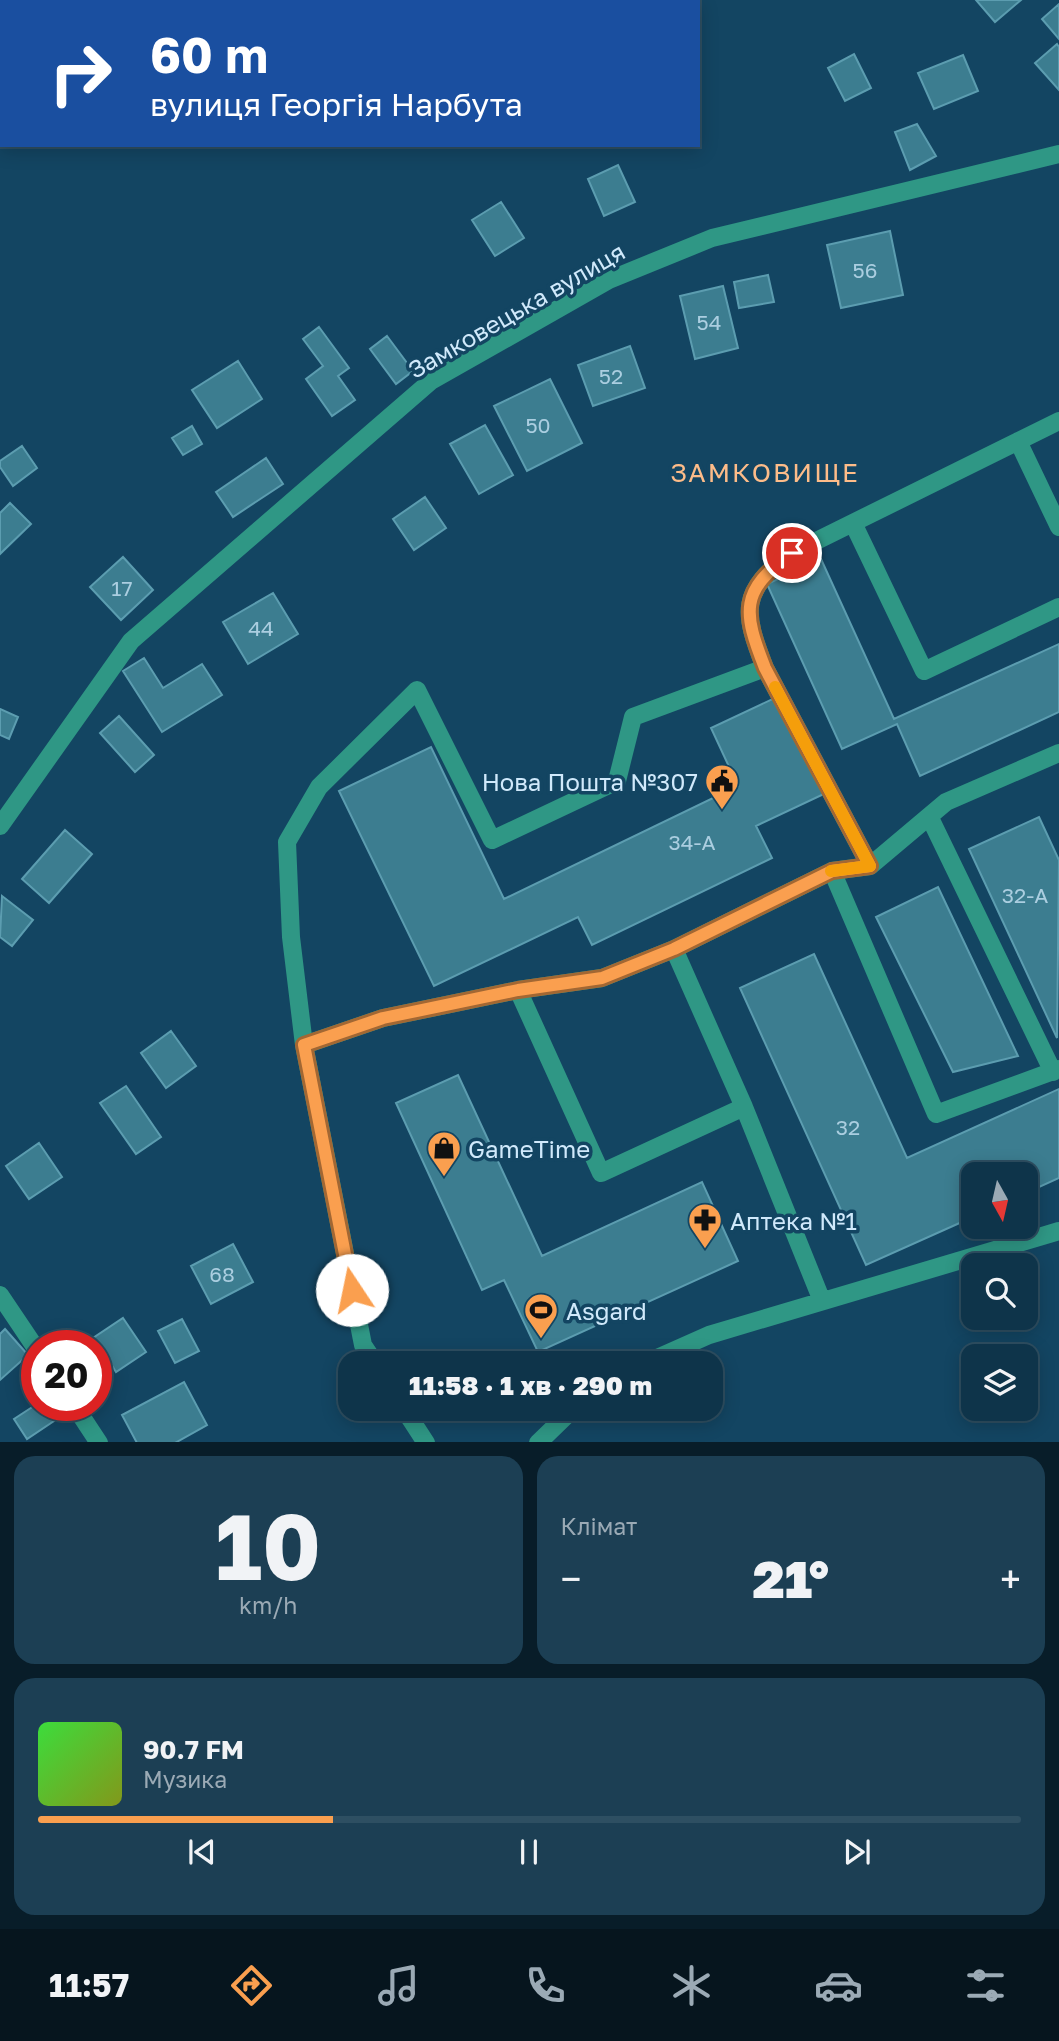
<!DOCTYPE html>
<html lang="uk">
<meta charset="utf-8">
<style>
:root{--surface:#0e344a;--page:#1c3f54;--text:#f1f3f6;--muted:#9baab5;--line:#2e4f62;--accent:#fa9f4f}
body{margin:0;font-family:"Golos Text",sans-serif;background:var(--page);color:var(--text);height:100vh;display:flex;flex-direction:column;font-size:26px;white-space:nowrap}
*{box-sizing:border-box;margin:0}
p{font-size:23px;color:var(--muted)}
.icon{flex:none;width:38px;height:38px;fill:none;stroke:currentColor;stroke-width:2;stroke-linecap:round;stroke-linejoin:round}
.map{position:relative;height:1442px;overflow:hidden}
.drawer{display:flex;flex-direction:column;gap:14px;padding:14px;background:#081d29;flex:1}
.drawer>*{flex:none}
.banner{position:absolute;left:0px;top:0px;width:700px;height:147px;box-shadow:0 4px 18px #0003,0 0 0 2px var(--line);background:#1a4fa0;color:#fff;overflow:hidden}
.needle{width:46px;rotate:172deg}
.tools{position:absolute;left:961px;top:1162px;display:grid;gap:14px}
.tools a{display:grid;place-items:center;width:77px;height:77px;border-radius:14px;background:var(--surface);box-shadow:0 4px 18px #0003,0 0 0 2px var(--line);font-size:35px}
.speed{position:absolute;left:21px;top:1330px;display:flex;gap:14px;font-size:35px;font-weight:700;text-align:center}
.speed>*{display:grid;place-content:center;width:91px;height:91px;border-radius:50%;background:var(--surface);box-shadow:0 4px 18px #0003,0 0 0 2px var(--line);line-height:1}
.speed .limit{border:10px solid #d22;background:#fff;color:#111}
.pin{position:absolute;display:grid;place-items:center;width:60px;height:60px;color:#fff;margin:-30px;border:4px solid #fff;border-radius:50%;box-shadow:0 2px 7px #0007}
.me{position:absolute;width:77px;margin:-38px;rotate:349deg;stroke-linejoin:round;filter:drop-shadow(0 0 5px #0008)}
.turn{display:flex;align-items:center;gap:24px;height:147px;padding:0 35px;font-size:32px}
.turn .icon{width:91px;height:91px;stroke-width:2.5}
.turn b{display:block;font-size:49px;line-height:60px}
.big{font-size:52px;font-weight:800;line-height:1.1}
.drawer .tile{flex:1;display:flex;flex-direction:column;justify-content:center;gap:10px;min-width:0;padding:0 24px;border-radius:21px;background:var(--page)}
.drawer .dial{align-items:center;gap:0}
.dial b{font-size:91px;line-height:1}
.song{display:flex;align-items:center;gap:21px}
.cover{width:84px;height:84px;border-radius:10px;background:linear-gradient(135deg,hsl(120 70% 55%),hsl(70 70% 35%))}
.played{height:7px;border-radius:4px;background:linear-gradient(90deg,var(--accent) 30%,var(--line) 30%)}
.keys{display:flex;justify-content:space-around;direction:ltr}
.heat{display:flex;justify-content:space-between;align-items:center;font-size:38px;direction:ltr}
.drawer .tiles{flex:1;display:grid;gap:14px;grid-template-columns:1fr 1fr}
.tile:last-child{grid-column:span 2}
.trip{position:absolute;left:338px;top:1351px;width:385px;height:70px;border-radius:21px;background:var(--surface);box-shadow:0 4px 18px #0003,0 0 0 2px var(--line);font-weight:800;line-height:70px;text-align:center}
.menu{display:flex;height:112px;justify-content:space-around;align-items:center;background:#06151e;color:var(--muted)}
.menu .icon{width:49px;height:49px}
.menu .selected{color:var(--accent)}
.menu b{font-size:32px;color:var(--text)}
.map>svg:first-child{display:block}
</style>
<div class="map">
<svg width="1059" height="1443" viewBox="0 0 1059 1443">
<rect width="100%" height="100%" fill="#134562"/>
<path fill="#3c7d90" stroke="#5c9db0" stroke-width="2" d="M976,0H1021L995,22Z
M1059,4V39L1042,19Z
M1057,44L1059,47V90L1035,63Z
M854,54L871,88L845,101L828,68Z
M963,55L978,91L934,109L918,73Z
M917,124L936,156L910,170L895,132Z
M618,165L635,202L604,216L588,179Z
M501,202L524,238L495,256L472,220Z
M890,231L903,295L841,308L827,245Z
M768,275L774,302L739,308L734,282Z
M723,286L738,348L695,359L680,296Z
M319,327L349,368L338,376L355,400L332,416L306,379L323,366L303,339Z
M387,336L413,371L396,384L370,349Z
M630,346L645,388L593,406L578,365Z
M238,361L262,399L217,428L192,390Z
M550,379L582,443L527,471L494,406Z
M485,425L513,475L479,494L450,444Z
M192,426L202,444L183,455L172,438Z
M22,446L37,468L13,486L0,467V461Z
M266,458L283,484L233,517L216,492Z
M425,497L446,528L414,550L393,519Z
M10,503L31,524L0,554V513Z
M123,557L153,590L121,620L90,587Z
M821,559L894,719L1059,644V712L920,776L897,724L842,749L767,584Z
M273,593L298,634L248,664L223,622Z
M144,658L163,688L202,664L222,695L162,732L123,671Z
M779,696L826,793L756,826L772,858L592,945L578,917L434,986L339,791L431,747L504,899L738,786L711,728Z
M0,709L18,717L9,739L0,735Z
M119,716L154,755L135,772L100,733Z
M1039,817L1059,860L1057,1038L969,849Z
M65,830L92,854L49,903L22,879Z
M938,887L1018,1056L953,1072L876,917Z
M2,896L33,920L12,946L0,937Z
M814,954L907,1158L1059,1089V1178L1026,1193V1174H973V1217L866,1265L740,988Z
M171,1031L196,1066L166,1088L141,1053Z
M458,1075L542,1256L702,1182L738,1261L538,1352L504,1280L482,1290L396,1103Z
M126,1086L161,1137L136,1154L100,1103Z
M39,1143L62,1177L29,1199L6,1166Z
M233,1244L253,1282L211,1304L191,1266Z
M123,1318L146,1352L116,1372L108,1359L96,1366V1346H81Z
M182,1319L199,1351L175,1363L158,1331Z
M5,1329L28,1355L0,1380V1334Z
M184,1382L207,1425L175,1443H137L122,1415Z
M37,1404L62,1405L66,1413L27,1439L14,1419Z"/>
<g fill="none" stroke-linecap="round" stroke-linejoin="round">
<path stroke="#2f9785" stroke-width="18" d="M1018,441L1059,527
M853,523L924,671L1059,607
M930,818L1053,1072
M0,826L131,641L431,381L609,280L712,238L1059,154
M870,866L765,668C743,612 739,591 792,553L1059,421
M832,871L936,1114L1059,1069
M674,949L744,1107L822,1301
M518,990L601,1173L744,1107
M304,1045L383,1018L518,990L602,978L674,949L832,871L870,866L946,802L1059,753
M0,1295L37,1350
M375,1363L363,1345L304,1045L291,937L287,842L319,787L417,690L492,840L617,781L633,717L765,668
M646,1363L709,1335L1059,1231
M74,1405L99,1443
M404,1409L426,1443
M538,1443L573,1409"/>
</g>
<g fill="none" stroke-linecap="round" stroke-linejoin="round">
<g stroke="#a26733" stroke-width="18">
<path id="route" d="M352,1290L304,1045L383,1018L518,990L602,978L674,949L832,871L870,866L765,668C743,612 739,591 792,553"/>
</g>
<use href="#route" stroke="#fa9f4f" stroke-width="12"/>
<path stroke="#f59e0b" stroke-width="12" d="M775,687L870,866L831,871"/>
</g>
<defs>
<g id="civic-pin" transform="scale(1.75)"><path d="M0 17L-7.5 6A9.5 9.5 0 1 1 7.5 6Z" fill="#fa9f4f" stroke="#134562"/><path d="M-.6-6.5H3V-4.5H.6V-3L4-1V1h2V6H-6V1h2V-1L-.6-3ZM-1.2 2.5V6h2.4V2.5Z" fill="#111"/></g>
<g id="shop-pin" transform="scale(1.75)"><path d="M0 17L-7.5 6A9.5 9.5 0 1 1 7.5 6Z" fill="#fa9f4f" stroke="#134562"/><path d="M-5-2.5h2.3a2.7 3.5 0 0 1 5.4 0H5L5.5 6h-11ZM-1.5-2.5h3a1.5 2.3 0 0 0-3 0Z" fill="#111"/></g>
<g id="pharmacy-pin" transform="scale(1.75)"><path d="M0 17L-7.5 6A9.5 9.5 0 1 1 7.5 6Z" fill="#fa9f4f" stroke="#134562"/><path d="M-2-6h4v4h4v4h-4v4h-4v-4h-4v-4h4Z" fill="#111"/></g>
<g id="stadium-pin" transform="scale(1.75)"><path d="M0 17L-7.5 6A9.5 9.5 0 1 1 7.5 6Z" fill="#fa9f4f" stroke="#134562"/><path d="M0-5a6.5 5 0 1 0 0 10a6.5 5 0 1 0 0-10ZM-3.5-1.8h7v3.6h-7Z" fill="#111"/></g>
</defs>
<g fill-rule="evenodd">
<use href="#civic-pin" x="722" y="781"/>
<use href="#shop-pin" x="444" y="1148"/>
<use href="#pharmacy-pin" x="705" y="1220"/>
<use href="#stadium-pin" x="541" y="1310"/>
</g>
<g text-anchor="middle" dominant-baseline="central" stroke-width="7" stroke-linejoin="round" paint-order="stroke">
<g font-size="21" fill="#abcee0">
<text x="865" y="270">56</text>
<text x="709" y="322">54</text>
<text x="611" y="376">52</text>
<text x="538" y="425">50</text>
<text x="122" y="588">17</text>
<text x="261" y="628">44</text>
<text x="692" y="842">34-А</text>
<text x="1025" y="895">32-А</text>
<text x="848" y="1127">32</text>
<text x="222" y="1274">68</text>
</g>
<g font-size="24" fill="#d0e9fb" stroke="#134562">
<text transform="translate(516 310) rotate(-30)">Замковецька вулиця</text>
</g>
<g font-size="24" fill="#d0e9fb" stroke="#134562" text-anchor="start">
<text x="698" y="781" text-anchor="end">Нова Пошта №307</text>
<text x="468" y="1148">GameTime</text>
<text x="730" y="1220">Аптека №1</text>
<text x="566" y="1310">Asgard</text>
</g>
<g font-size="26" letter-spacing="2" fill="#fdbc89" stroke="#134562">
<text x="765" y="472">ЗАМКОВИЩЕ</text>
</g>
</g>
</svg>
<div class="tools">
<a><svg class="needle" viewBox="-14 -14 28 28"><path d="M0-13l5 13h-10z" fill="#e53935"/><path d="M0 13l5-13h-10z" fill="#9baab5"/></svg></a>
<a><svg class="icon" aria-label="search" viewBox="0 0 24 24"><circle cx="10" cy="10" r="6"/><path d="M15 15l6 6"/></svg></a>
<a><svg class="icon" aria-label="layers" viewBox="0 0 24 24"><path d="M12 4l9 5-9 5-9-5zM3 14l9 5 9-5"/></svg></a>
</div>
<div class="speed"><div class="limit">20</div></div>
<div class="pin" style="left:792px;top:553px;background:#d93025"><svg class="icon" aria-label="arrive" viewBox="0 0 24 24"><path d="M6 21V4h12l-3 4 3 4H6"/></svg></div>
<svg class="me" style="left:352px;top:1290px" viewBox="-20 -20 40 40"><circle r="19" fill="#fff"/><path d="M0-13L10 11 0 6-10 11z" fill="#fa9f4f"/></svg>
<div class="trip">11:58 · 1 хв · 290 m</div>
<div class="banner">
<div class="turn"><svg class="icon" aria-label="right" viewBox="0 0 24 24"><path d="M7 20v-9h11M14 6l5 5-5 5"/></svg><div><b>60 m</b>вулиця Георгія Нарбута</div></div>
</div>
</div>
<section class="drawer">
<div class="tiles">
<div class="tile dial"><b>10</b><p>km/h</p></div>
<div class="tile"><p>Клімат</p>
<div class="heat"><a>−</a><b class="big">21°</b><a>+</a></div>
</div>
<div class="tile">
<div class="song"><i class="cover"></i><div><b>90.7 FM</b><p>Музика</p></div></div>
<div class="played"></div>
<div class="keys"><svg class="icon" aria-label="previous" viewBox="0 0 24 24"><path d="M18 5L8 12l10 7zM5 5v14"/></svg><svg class="icon" aria-label="pause" viewBox="0 0 24 24"><path d="M8 5v14M16 5v14"/></svg><svg class="icon" aria-label="next" viewBox="0 0 24 24"><path d="M6 5l10 7-10 7zM19 5v14"/></svg></div>
</div>
</div>
</section>
<nav class="menu">
<b>11:57</b>
<svg class="icon selected" aria-label="directions" viewBox="0 0 24 24"><path d="M12 3l9 9-9 9-9-9zM9 14v-3h6M13 9l2 2-2 2"/></svg>
<svg class="icon" aria-label="music" viewBox="0 0 24 24"><path d="M9 18V5l10-2v13"/><circle cx="6" cy="18" r="3"/><circle cx="16" cy="16" r="3"/></svg>
<svg class="icon" aria-label="phone" viewBox="0 0 24 24"><path d="M5 4h4l2 5-3 2q2 4 5 5l2-3 5 2v4C11 20 4 13 5 4z"/></svg>
<svg class="icon" aria-label="climate" viewBox="0 0 24 24"><path d="M12 3v18M4 7l16 10M4 17L20 7"/></svg>
<svg class="icon" aria-label="car" viewBox="0 0 24 24"><path d="M5 17H2v-5l4-1 3-4h7l3 4 3 1v5h-3M9 17h6M6 11h13"/><circle cx="7" cy="17" r="2"/><circle cx="17" cy="17" r="2"/></svg>
<svg class="icon" aria-label="filters" viewBox="0 0 24 24"><path d="M4 7h16M4 17h16"/><circle cx="9" cy="7" r="2"/><circle cx="15" cy="17" r="2"/></svg>
</nav>
